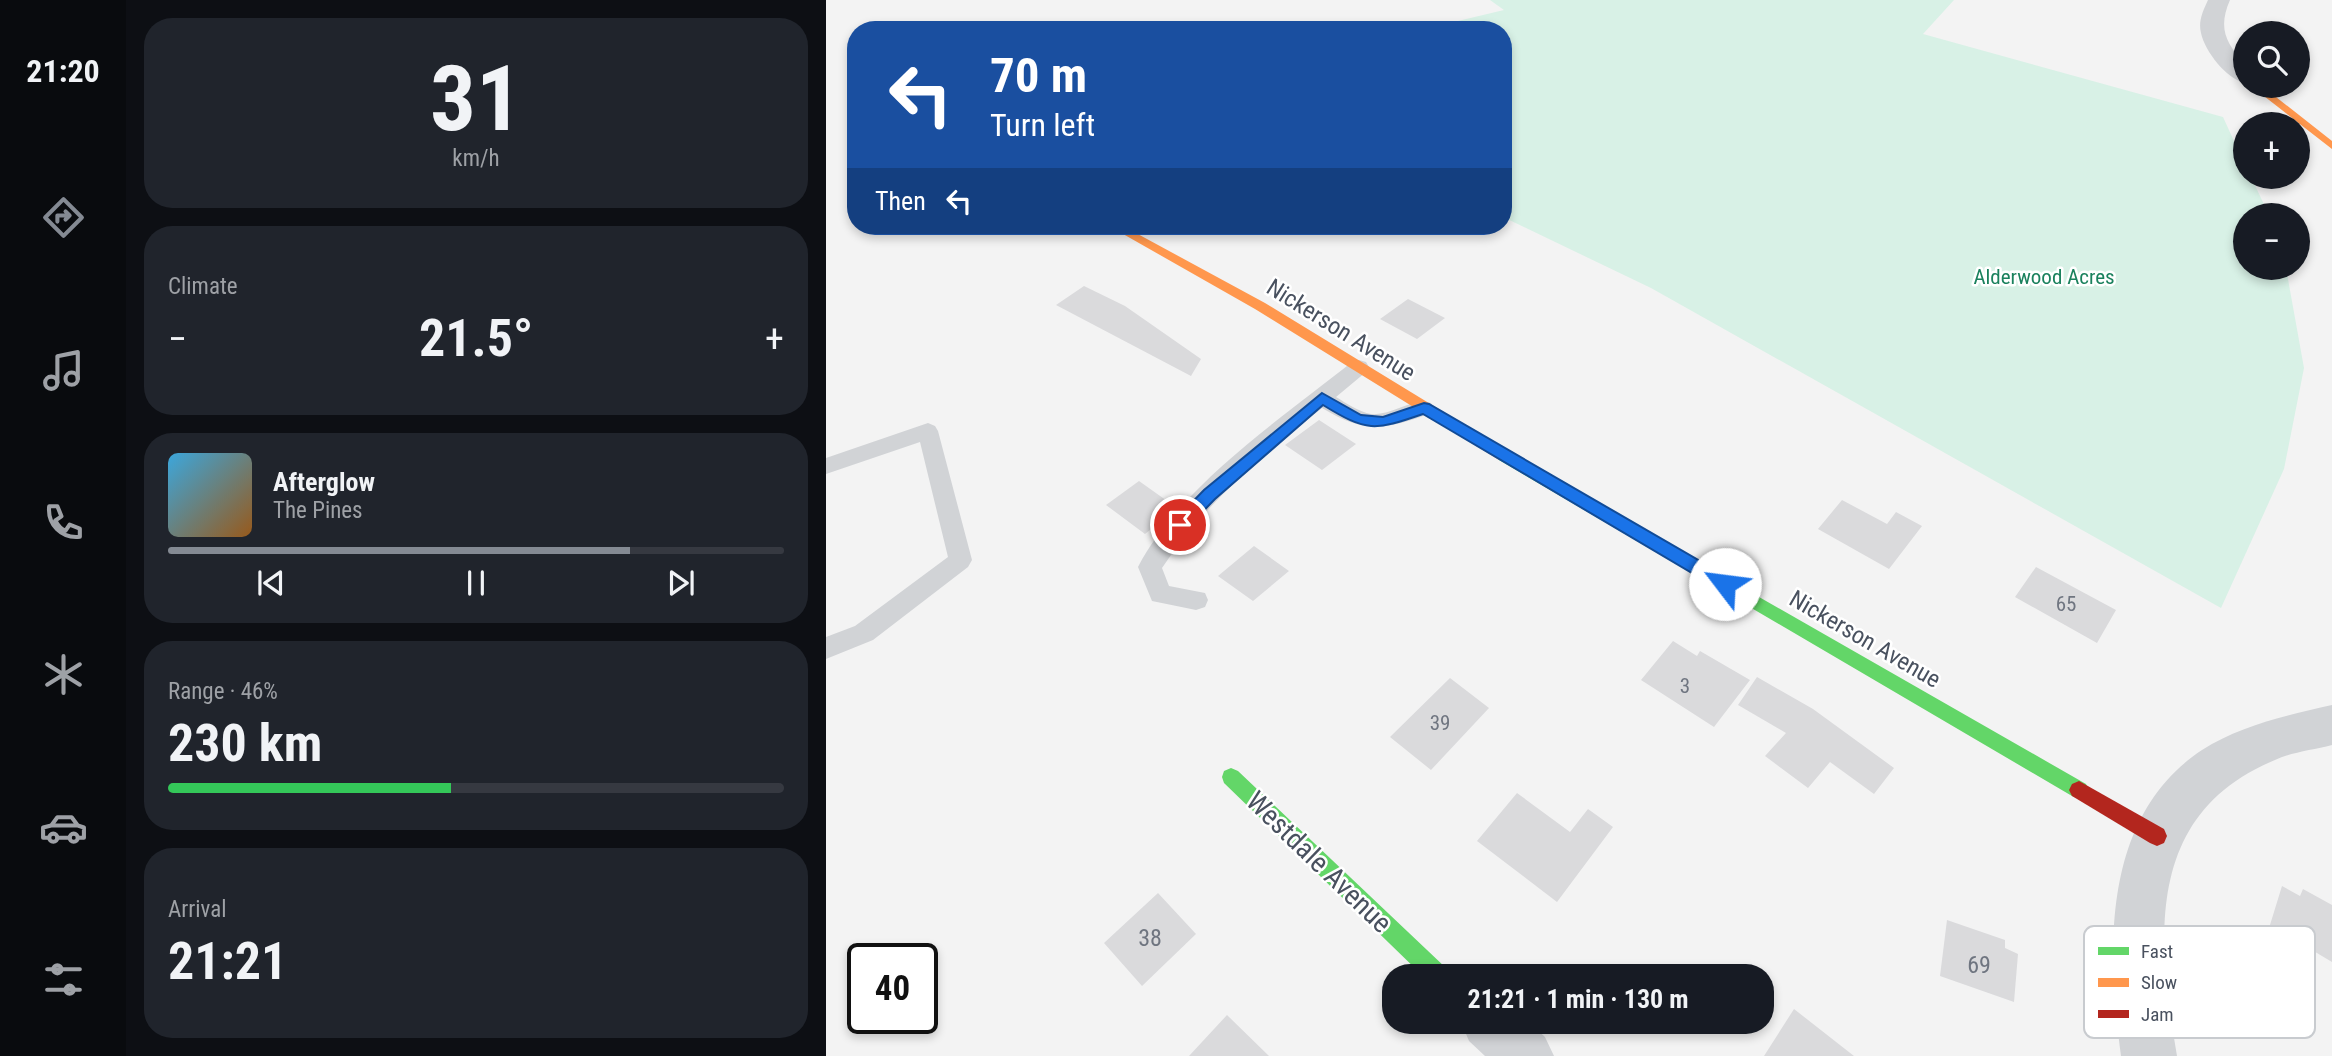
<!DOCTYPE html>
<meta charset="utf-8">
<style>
:root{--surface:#171b24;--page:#20242c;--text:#f1f3f6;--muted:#9ea1a6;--line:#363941;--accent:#848a93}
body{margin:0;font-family:"Roboto Condensed",sans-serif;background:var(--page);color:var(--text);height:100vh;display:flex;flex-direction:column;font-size:26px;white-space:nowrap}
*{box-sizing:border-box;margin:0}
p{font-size:23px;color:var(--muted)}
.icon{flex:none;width:38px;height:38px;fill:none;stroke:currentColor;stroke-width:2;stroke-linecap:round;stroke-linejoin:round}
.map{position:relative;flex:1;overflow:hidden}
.details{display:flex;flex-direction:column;gap:18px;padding:18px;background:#0d0f14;width:700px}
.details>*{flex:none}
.hud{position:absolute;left:21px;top:21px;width:665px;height:214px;border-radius:28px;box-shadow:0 4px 10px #0003;background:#1a4fa0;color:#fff;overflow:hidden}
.controls{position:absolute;left:1407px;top:21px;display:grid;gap:14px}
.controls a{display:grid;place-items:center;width:77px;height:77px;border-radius:50%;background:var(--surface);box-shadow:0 4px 10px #0003;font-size:35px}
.speed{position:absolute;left:21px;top:943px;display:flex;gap:14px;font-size:35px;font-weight:700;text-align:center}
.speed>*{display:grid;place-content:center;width:91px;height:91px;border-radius:50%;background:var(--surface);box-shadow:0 4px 10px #0003;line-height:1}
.speed .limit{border:4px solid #111;border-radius:10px;background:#fff;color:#111}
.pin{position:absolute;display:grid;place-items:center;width:60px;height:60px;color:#fff;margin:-30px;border:4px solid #fff;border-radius:50%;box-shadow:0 2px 7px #0007}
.me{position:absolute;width:77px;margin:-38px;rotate:300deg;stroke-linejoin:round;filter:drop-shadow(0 0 5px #0008)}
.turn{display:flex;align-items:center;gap:24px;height:147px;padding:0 28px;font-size:32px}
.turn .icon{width:91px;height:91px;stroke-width:2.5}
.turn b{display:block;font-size:49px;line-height:60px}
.then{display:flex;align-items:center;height:66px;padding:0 28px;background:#0003;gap:14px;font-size:26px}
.big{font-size:52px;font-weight:700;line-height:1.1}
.details .card{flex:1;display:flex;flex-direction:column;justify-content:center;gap:10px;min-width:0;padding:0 24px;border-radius:28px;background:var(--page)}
.details .dial{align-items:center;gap:0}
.dial b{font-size:91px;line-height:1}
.song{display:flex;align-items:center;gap:21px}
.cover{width:84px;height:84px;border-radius:10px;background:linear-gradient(135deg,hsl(200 70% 55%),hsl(30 70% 35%))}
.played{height:7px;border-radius:4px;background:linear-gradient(90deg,var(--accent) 75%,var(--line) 75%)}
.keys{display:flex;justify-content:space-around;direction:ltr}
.heat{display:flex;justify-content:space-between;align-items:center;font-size:38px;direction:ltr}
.charge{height:10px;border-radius:5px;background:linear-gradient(90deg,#34c759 46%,var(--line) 0)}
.trip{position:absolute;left:556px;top:964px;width:392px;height:70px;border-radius:28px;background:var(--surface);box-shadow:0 4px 10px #0003;font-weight:700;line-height:70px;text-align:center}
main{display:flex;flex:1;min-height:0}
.tabs{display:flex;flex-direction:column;width:126px;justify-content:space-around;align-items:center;background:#090b0e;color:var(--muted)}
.tabs .icon{width:49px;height:49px}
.tabs .current{color:var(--accent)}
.tabs b{font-size:32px;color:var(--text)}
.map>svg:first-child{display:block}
</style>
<main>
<nav class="tabs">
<b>21:20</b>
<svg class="icon current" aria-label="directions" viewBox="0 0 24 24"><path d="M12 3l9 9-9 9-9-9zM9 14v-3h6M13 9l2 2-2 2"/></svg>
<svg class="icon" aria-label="music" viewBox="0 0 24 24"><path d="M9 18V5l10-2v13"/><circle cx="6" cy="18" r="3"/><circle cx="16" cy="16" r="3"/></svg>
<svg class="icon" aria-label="phone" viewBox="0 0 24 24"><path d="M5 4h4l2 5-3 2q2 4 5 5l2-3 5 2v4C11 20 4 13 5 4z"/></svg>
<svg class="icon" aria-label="climate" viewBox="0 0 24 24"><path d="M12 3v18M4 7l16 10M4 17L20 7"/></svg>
<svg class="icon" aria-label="car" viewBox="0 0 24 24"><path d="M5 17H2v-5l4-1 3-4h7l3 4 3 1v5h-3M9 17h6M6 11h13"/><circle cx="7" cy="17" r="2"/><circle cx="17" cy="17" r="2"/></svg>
<svg class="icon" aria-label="filters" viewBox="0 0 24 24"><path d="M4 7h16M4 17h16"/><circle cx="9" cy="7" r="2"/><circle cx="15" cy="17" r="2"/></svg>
</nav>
<section class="details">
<div class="card dial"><b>31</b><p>km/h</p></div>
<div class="card"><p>Climate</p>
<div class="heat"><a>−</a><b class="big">21.5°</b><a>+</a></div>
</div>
<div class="card">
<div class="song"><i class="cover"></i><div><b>Afterglow</b><p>The Pines</p></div></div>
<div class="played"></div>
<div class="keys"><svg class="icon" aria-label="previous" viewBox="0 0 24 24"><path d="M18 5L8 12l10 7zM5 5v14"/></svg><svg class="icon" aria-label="pause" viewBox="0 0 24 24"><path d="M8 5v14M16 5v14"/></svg><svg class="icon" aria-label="next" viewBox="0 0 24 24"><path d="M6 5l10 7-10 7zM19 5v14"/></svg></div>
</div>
<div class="card"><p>Range · 46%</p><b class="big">230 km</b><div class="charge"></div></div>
<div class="card"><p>Arrival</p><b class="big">21:21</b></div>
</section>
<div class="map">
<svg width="1506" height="1056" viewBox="0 0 1506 1056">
<rect width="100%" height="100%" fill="#f3f3f3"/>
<path fill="#d8f1e6" d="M664,0H1128L1097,34L1397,117L1419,165V177H1425L1443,215H1419V268H1460L1478,368L1458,469L1395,608L825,288L677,217V30H594L678,10Z"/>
<path fill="#dadadc" d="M258,286L299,306L375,359L365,376L230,305Z
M582,299L619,318L591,339L554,319Z
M493,420L530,444L496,470L459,445Z
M313,481L351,508L319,534L280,505Z
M1016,500L1061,524L1070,512L1096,526L1063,569L992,529Z
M428,546L463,571L427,601L392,576Z
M1210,567L1290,610L1271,643L1189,597Z
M847,641L871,656L874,651L924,680L888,727L815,680Z
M931,677L987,709L1068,768L1048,794L1004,762L982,788L939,756L960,733L912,705Z
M624,678L663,708L605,770L564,737Z
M691,793L744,832L762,809L787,827L731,902L651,841Z
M1456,886L1474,896L1477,889L1506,905V962L1444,925Z
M332,893L370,934L316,986L278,943Z
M1121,920L1179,940V948L1192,954L1188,1002L1114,976Z
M968,1009L1028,1056H938Z
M401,1015L443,1056H363Z"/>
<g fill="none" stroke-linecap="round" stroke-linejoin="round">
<path fill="#d1d3d6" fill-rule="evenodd" d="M533,360L540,362L543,367L540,372L510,397C520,403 533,412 545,414C566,416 586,397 605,403L608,408L605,413C559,430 539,434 496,408C437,455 378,504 336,568L343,586L379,593L382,600L379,607L370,610L326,601L312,567C354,486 456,418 526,362Z
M102,423L109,426L112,431L146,560L142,567L47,640L0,659V637L29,626L122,557L94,442L0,474V458Z"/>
<path fill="#d1d3d6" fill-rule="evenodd" d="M1382,0H1404C1392,27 1399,43 1419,63V83C1401,79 1379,52 1375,33C1372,21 1377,11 1382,0Z
M1506,705V745C1487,750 1466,752 1449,760C1318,814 1331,939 1351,1056H1295C1281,951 1275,817 1376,750C1415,725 1462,715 1506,705Z
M635,1022H703L719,1037L728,1056H659L643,1041Z"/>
<path fill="#63d668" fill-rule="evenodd" d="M678,451L1260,784L1263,790L1260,796L1253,799L1246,796L673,460L671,456Z
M405,768L412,771L620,968L623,976H597L398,783L396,777L398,771Z"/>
<path fill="#ff974d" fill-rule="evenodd" d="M1425,86H1436L1506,141V149Z
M283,226H297L439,303L683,452L685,456L683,460H673L429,309Z"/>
<path fill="#b3261e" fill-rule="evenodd" d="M1253,781L1338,829L1341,836L1338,843L1331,846L1324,843L1246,796L1243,790L1246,784Z"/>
</g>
<path fill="#1a73e8" stroke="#114b97" stroke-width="2" d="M496,393L535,415L557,417L598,403L603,404L905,579L907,584L905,589H893L597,414C548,431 541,432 497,405L389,499L359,530H348L346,525L348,521L378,490Z"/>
<g text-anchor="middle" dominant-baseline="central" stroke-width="5" stroke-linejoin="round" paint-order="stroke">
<g font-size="21" fill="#1a815d" stroke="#fff">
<text x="1218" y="277">Alderwood Acres</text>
</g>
<g font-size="21" fill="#6f7580">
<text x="1240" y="604">65</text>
<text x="859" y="686">3</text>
<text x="614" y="723">39</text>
</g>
<g font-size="24" fill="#49515f" stroke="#fff">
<text transform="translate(515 330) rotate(32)">Nickerson Avenue</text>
<text transform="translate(1039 639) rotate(30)">Nickerson Avenue</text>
</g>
<g font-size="24" fill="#6f7580">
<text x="324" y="938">38</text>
<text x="1153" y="965">69</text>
</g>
<g font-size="28" fill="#49515f" stroke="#fff">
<text transform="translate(493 862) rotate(44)">Westdale Avenue</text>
</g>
</g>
<rect x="1258" y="926" width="231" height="112" rx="10" fill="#fff" stroke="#c8cbcf" stroke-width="2"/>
<rect x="1272" y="947" width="31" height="8" fill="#63d668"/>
<rect x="1272" y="978" width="31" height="9" fill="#ff974d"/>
<rect x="1272" y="1010" width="31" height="8" fill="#b3261e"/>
<g font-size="19" fill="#49515f">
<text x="1315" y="958">Fast</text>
<text x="1315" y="989">Slow</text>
<text x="1315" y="1021">Jam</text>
</g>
</svg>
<div class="controls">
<a><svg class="icon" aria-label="search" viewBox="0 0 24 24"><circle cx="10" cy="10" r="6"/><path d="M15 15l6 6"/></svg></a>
<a>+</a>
<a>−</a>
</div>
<div class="speed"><div class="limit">40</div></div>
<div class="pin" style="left:354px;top:525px;background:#d93025"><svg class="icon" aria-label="arrive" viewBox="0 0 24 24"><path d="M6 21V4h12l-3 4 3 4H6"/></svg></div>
<svg class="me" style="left:899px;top:584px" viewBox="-20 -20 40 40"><circle r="19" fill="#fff"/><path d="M0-13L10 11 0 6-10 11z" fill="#1a73e8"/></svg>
<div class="trip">21:21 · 1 min · 130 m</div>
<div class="hud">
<div class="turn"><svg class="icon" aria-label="left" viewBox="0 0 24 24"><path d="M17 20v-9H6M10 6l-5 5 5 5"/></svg><div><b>70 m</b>Turn left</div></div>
<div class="then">Then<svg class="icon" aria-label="left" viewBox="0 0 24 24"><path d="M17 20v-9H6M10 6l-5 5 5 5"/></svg></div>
</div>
</div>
</main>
